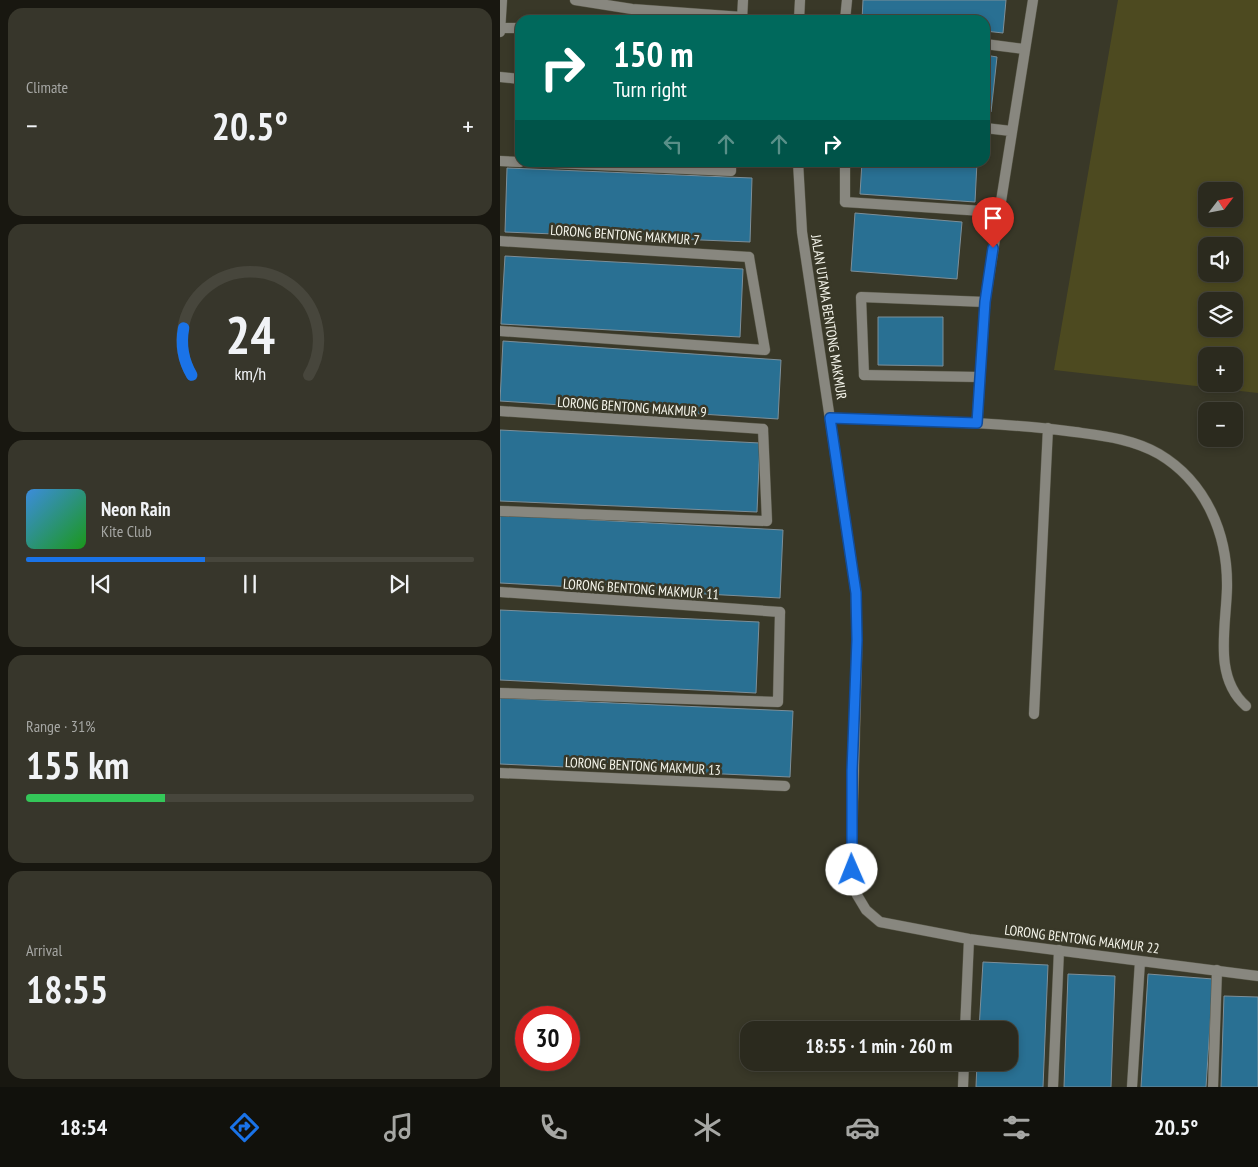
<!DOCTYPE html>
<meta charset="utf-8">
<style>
:root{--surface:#2b2a1e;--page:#37362b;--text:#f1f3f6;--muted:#a6a7a4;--line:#47463c;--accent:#1a73e8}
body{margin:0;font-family:"PT Sans Narrow",sans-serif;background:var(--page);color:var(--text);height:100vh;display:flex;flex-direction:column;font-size:19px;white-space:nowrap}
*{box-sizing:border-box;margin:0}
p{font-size:16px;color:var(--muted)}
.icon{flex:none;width:28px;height:28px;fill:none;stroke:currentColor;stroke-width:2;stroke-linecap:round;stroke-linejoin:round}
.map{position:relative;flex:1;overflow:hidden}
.details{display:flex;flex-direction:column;gap:8px;padding:8px;background:#181710;width:500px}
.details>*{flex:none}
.guide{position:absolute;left:15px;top:15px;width:475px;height:152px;border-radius:15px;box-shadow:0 2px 8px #0003,0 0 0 1px var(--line);background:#00695c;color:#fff;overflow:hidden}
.needle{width:32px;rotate:58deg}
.controls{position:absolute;left:698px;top:182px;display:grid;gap:10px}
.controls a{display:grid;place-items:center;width:45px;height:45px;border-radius:10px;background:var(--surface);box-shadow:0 2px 8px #0003,0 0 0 1px var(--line);font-size:25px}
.speed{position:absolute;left:15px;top:1006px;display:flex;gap:10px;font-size:25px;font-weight:700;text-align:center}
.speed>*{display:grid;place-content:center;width:65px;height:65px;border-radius:50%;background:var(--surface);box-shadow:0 2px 8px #0003,0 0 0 1px var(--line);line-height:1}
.speed .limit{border:8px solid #d22;background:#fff;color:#111}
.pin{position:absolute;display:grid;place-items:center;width:42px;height:42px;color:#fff;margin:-51px -21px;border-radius:50% 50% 50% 0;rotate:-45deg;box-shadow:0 0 5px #0007}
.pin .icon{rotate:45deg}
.me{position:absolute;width:55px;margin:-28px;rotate:359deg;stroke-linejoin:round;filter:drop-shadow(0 0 4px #0008)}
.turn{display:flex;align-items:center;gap:18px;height:105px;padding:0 15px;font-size:22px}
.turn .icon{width:65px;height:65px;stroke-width:2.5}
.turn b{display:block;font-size:35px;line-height:42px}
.lanes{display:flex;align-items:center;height:48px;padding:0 15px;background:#0003;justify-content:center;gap:25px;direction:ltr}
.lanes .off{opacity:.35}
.big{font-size:38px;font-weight:800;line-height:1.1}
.details .card{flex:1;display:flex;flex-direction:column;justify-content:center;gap:8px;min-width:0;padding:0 18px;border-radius:15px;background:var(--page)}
.details .dial{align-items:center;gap:0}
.dial svg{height:130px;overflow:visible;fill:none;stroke:var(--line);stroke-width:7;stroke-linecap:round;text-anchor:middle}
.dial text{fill:var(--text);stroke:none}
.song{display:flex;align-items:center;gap:15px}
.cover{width:60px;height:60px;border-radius:8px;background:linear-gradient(135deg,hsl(210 70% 55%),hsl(120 70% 35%))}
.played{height:5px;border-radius:2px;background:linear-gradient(90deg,var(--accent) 40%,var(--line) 40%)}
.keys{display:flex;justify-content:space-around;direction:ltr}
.heat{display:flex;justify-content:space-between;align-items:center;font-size:28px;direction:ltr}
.charge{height:8px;border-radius:4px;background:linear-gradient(90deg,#34c759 31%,var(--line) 0)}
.trip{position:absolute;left:240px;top:1021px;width:278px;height:50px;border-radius:15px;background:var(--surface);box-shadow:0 2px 8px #0003,0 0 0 1px var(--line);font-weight:800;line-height:50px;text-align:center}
.menu{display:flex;height:80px;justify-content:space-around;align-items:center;background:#11110c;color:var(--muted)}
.menu .icon{width:35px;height:35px}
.menu .selected{color:var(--accent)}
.menu b{font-size:22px;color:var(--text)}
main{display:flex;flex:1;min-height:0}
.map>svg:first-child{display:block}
</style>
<main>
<section class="details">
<div class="card"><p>Climate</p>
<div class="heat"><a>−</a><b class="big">20.5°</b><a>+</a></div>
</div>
<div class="card dial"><svg viewBox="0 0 100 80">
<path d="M14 69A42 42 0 1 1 86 69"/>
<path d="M14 69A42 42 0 0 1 9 40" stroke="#1a73e8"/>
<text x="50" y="56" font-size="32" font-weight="700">24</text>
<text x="50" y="72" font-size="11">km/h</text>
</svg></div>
<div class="card">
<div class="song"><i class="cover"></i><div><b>Neon Rain</b><p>Kite Club</p></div></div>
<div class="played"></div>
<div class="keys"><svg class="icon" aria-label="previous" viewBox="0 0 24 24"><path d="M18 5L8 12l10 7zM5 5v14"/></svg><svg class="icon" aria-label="pause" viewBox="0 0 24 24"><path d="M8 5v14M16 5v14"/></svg><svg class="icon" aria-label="next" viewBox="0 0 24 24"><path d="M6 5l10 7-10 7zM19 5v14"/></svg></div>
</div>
<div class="card"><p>Range · 31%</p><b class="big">155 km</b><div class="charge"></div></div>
<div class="card"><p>Arrival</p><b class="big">18:55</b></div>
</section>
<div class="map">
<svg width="758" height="1087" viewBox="0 0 758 1087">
<rect width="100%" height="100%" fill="#393828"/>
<path fill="#4d4a20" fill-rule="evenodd" d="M618,0H758V393L554,370ZM706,191H734V219H706ZM706,246H734V274H706ZM706,301H734V329H706ZM706,356H734V384H706Z"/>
<path fill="#297093" stroke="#7d8f99" d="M363,0H506L503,33L485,31V20H362Z
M485,55L497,57L491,112L485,111Z
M18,92H20V151H15Z
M362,162H477L475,202L360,194Z
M7,168L252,178L250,242L5,232Z
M355,213L462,222L457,279L351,271Z
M5,256L243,269L240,337L1,324Z
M378,317H443V366L378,365Z
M3,341L281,360L278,419L0,401Z
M0,430L260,443L257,512L0,501Z
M0,515L283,530L280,598L0,583Z
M0,610L259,622L256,693L0,680Z
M0,698L293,711L290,777L0,764Z
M483,962L548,965L543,1087H476L477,1062H509V1030H479Z
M568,974L615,976L611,1087H564Z
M648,974L713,979L706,1087H641Z
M724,996L758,997V1087H721Z"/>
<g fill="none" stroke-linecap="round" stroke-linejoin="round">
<g stroke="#575647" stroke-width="11">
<path id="lane" d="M485,44L524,49
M0,161L20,162
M31,162L231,171V162
M345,202L498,212
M0,331L265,350L249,257
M364,375L479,377
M0,511L267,521L263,429
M0,693L278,702L280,612
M553,1087L559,950
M713,1087L717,970"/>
</g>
<g stroke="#575647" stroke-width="11">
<path id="street" d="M75,0L132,9L242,17
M242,20L243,0
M299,20L300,0
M345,20L347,0
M0,28H20
M0,32L2,0
M0,77L20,79
M485,128L511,131
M298,162L302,232L356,593L357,654L352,839V870L357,895L366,910L380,922L469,939L758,976
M345,202V162
M0,241L249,257
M364,375L361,297L485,302
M0,411L263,429
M330,418C412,421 494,421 575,432C604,436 633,439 659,454C706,482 728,534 727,588C726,628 713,677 746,706
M477,423L485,302L533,0
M0,592L280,612
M534,714L548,428
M0,773L285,786
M465,1030L469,939
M463,1087L464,1062
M632,1087L640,961"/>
</g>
<use href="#lane" stroke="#88877f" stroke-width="10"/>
<use href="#street" stroke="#88877f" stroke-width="10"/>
</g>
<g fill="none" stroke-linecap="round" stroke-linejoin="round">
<g stroke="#114b97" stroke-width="12">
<path id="route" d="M352,870V771L357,640L356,593L330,418L477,423L485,302L493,248"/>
</g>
<use href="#route" stroke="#1a73e8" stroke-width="9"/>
</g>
<g text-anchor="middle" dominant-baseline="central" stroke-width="5" stroke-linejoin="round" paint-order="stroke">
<g font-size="14" fill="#f6f6ec" stroke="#393828">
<text transform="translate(125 235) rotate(4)">LORONG BENTONG MAKMUR 7</text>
<text transform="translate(329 317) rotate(81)">JALAN UTAMA BENTONG MAKMUR</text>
<text transform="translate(132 407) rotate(4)">LORONG BENTONG MAKMUR 9</text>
<text transform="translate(141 589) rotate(4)">LORONG BENTONG MAKMUR 11</text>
<text transform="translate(143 766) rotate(3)">LORONG BENTONG MAKMUR 13</text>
<text transform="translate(582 939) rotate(7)">LORONG BENTONG MAKMUR 22</text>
</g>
</g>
</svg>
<div class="controls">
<a><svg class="needle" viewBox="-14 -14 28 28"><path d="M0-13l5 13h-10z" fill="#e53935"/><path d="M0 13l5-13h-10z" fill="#a6a7a4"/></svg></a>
<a><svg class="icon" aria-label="sound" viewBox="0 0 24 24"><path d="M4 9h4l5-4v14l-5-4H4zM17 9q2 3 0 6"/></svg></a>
<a><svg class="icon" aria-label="layers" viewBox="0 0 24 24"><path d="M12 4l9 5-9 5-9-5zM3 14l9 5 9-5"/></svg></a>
<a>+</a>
<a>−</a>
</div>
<div class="speed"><div class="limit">30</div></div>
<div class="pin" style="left:493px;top:248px;background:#d93025"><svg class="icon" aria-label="arrive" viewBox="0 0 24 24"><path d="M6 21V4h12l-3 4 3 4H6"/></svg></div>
<svg class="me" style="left:352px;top:870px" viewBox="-20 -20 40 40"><circle r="19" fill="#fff"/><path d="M0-13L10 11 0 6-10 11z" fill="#1a73e8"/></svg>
<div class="trip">18:55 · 1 min · 260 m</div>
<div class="guide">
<div class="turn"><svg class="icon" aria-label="right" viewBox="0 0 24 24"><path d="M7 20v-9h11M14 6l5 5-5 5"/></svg><div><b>150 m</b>Turn right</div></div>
<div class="lanes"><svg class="icon off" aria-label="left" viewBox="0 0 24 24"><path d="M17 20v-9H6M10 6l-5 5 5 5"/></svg><svg class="icon off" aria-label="ahead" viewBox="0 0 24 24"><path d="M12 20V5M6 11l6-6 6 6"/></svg><svg class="icon off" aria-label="ahead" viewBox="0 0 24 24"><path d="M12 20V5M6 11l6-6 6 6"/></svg><svg class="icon" aria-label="right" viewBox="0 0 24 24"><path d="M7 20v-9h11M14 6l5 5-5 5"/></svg></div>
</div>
</div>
</main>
<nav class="menu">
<b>18:54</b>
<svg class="icon selected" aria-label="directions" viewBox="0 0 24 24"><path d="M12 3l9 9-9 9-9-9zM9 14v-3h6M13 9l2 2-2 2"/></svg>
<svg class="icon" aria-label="music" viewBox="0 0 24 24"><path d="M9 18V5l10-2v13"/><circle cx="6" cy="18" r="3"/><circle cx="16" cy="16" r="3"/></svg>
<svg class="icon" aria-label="phone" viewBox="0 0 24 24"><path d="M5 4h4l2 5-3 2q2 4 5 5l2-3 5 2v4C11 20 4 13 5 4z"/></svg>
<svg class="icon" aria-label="climate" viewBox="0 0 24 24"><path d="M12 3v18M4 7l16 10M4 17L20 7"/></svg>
<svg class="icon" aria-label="car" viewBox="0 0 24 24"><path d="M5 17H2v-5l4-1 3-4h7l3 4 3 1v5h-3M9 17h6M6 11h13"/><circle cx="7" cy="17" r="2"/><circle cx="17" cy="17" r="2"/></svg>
<svg class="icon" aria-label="filters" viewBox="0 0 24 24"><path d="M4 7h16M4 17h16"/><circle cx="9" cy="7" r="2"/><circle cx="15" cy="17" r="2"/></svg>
<b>20.5°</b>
</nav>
